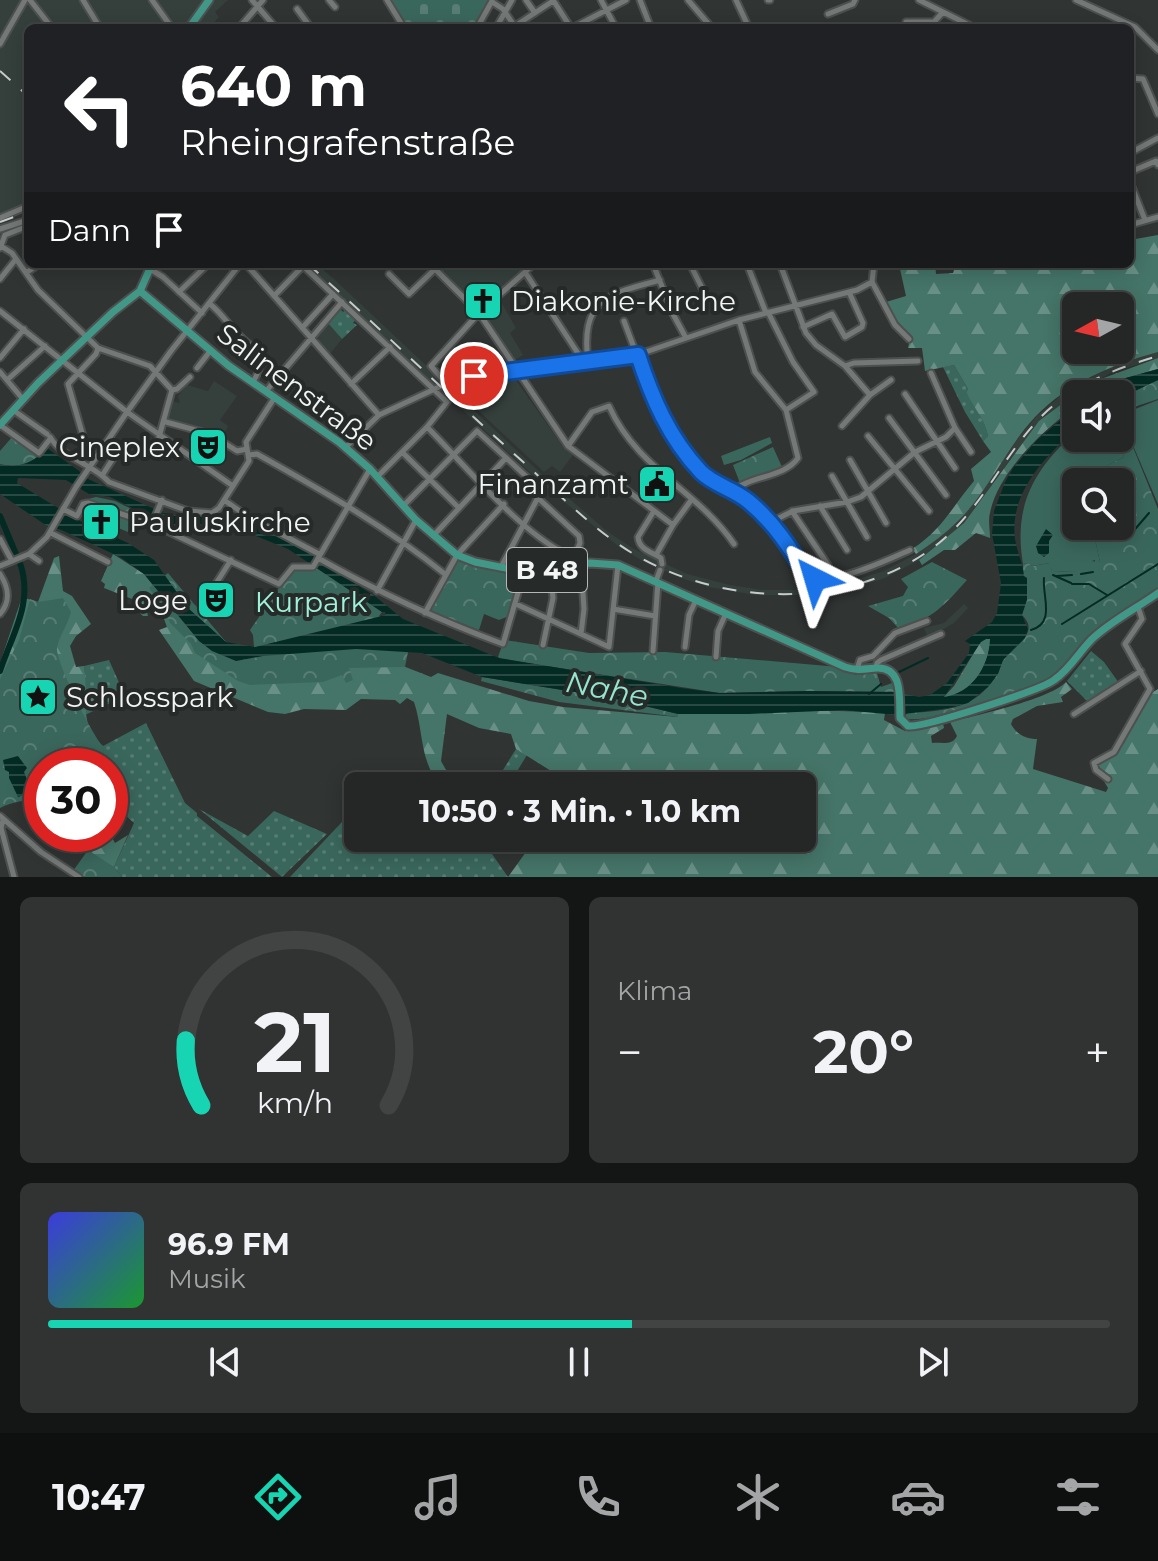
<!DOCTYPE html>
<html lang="de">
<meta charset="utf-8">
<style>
:root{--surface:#242726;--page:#303332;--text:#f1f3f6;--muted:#a3a5a7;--line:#414443;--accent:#17d5b3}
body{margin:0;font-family:Montserrat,sans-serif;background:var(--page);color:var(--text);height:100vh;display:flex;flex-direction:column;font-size:30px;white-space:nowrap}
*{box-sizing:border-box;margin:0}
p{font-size:26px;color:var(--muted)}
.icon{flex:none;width:44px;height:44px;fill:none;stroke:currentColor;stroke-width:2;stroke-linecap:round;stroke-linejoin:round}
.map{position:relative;height:877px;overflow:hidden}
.side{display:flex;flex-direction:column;gap:20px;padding:20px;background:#141515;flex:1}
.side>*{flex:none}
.guide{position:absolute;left:24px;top:24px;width:1110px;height:244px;border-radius:12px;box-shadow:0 4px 20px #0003,0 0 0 2px var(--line);background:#202124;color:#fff;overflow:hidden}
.needle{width:52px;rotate:262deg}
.controls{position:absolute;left:1062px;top:292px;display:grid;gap:16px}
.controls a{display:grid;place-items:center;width:72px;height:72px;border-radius:12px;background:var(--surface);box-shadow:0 4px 20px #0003,0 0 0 2px var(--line);font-size:40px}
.speed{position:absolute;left:24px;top:748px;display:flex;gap:16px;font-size:40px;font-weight:700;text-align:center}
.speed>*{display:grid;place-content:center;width:104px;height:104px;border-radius:50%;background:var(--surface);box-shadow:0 4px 20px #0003,0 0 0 2px var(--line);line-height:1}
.speed .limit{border:12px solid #d22;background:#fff;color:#111}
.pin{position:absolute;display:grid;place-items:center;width:68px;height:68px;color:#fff;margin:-34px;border:4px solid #fff;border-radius:50%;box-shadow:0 2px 8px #0007}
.me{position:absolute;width:88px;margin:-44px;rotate:320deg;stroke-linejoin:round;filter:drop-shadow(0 0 6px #0008)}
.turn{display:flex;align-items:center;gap:28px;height:168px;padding:0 24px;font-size:36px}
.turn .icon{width:104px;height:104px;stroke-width:2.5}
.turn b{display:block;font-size:56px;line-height:68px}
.then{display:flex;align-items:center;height:76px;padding:0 24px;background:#0003;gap:16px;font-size:30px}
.big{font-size:60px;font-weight:700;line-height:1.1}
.side .widget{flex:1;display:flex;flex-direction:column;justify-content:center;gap:12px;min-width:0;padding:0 28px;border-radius:12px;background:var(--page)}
.side .dial{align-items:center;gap:0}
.dial svg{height:208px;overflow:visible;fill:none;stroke:var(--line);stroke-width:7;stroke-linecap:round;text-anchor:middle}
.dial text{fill:var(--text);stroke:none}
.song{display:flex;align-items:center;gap:24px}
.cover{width:96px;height:96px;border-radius:12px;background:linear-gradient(135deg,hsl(240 70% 55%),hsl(130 70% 35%))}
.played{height:8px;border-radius:4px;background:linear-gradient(90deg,var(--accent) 55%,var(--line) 55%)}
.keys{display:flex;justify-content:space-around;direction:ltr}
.heat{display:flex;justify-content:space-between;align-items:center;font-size:44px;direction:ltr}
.side .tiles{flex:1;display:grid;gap:20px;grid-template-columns:1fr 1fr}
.widget:last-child{grid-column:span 2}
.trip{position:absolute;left:344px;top:772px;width:472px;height:80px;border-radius:12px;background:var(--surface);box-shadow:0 4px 20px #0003,0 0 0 2px var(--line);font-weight:700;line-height:80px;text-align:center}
.tabs{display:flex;height:128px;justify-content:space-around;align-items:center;background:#0e100f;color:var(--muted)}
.tabs .icon{width:56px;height:56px}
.tabs .current{color:var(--accent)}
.tabs b{font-size:36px;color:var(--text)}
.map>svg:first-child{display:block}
</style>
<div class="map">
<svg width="1158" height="877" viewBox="0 0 1158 877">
<defs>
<pattern id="grass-dots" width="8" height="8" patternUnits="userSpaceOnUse" patternTransform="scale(2)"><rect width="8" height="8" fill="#3a675c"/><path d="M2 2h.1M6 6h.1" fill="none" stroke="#577d74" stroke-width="1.8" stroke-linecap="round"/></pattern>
<pattern id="forest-firs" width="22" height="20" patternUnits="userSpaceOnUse" patternTransform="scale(2)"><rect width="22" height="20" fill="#457568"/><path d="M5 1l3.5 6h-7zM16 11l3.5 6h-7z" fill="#699086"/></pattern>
<pattern id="cemetery-stones" width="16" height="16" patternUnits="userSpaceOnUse" patternTransform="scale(2)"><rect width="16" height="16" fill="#3a675c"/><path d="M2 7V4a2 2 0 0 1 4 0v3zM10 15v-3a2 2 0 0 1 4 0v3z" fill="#577d74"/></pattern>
<pattern id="park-crowns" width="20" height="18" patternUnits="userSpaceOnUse" patternTransform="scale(2)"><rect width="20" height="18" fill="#3a675c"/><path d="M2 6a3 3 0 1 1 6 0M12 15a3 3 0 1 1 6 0" fill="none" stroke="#577d74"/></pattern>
<pattern id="water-rules" width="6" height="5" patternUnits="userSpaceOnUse" patternTransform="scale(2)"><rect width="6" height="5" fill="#042b23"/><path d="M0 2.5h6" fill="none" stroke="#294a44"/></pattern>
</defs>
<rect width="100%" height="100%" fill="#303433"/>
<path fill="#35403d" d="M0,0H228L215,12L219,17L209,28H28V205L0,216Z
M304,264H316L334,279L549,481L608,532L634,549L687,574L730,585L763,590H796L842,584L884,571L916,554L960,519L1020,436L1036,417L1067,390L1110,367L1158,352V358L1113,372L1071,395L1009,461L964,523L919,560L885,578L857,587L800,595H755L709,587L684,579L646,563L618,546L546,487Z
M434,264H529L480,309Z
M500,300L516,328L510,333L523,355L513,361L483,313Z
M327,322L342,339L329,355L313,338Z
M513,376L564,448L573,455L560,472L552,466L544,472L451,385L463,381Z
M214,381L237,396L220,420L228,426L222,439L167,420L171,401L180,403L178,396L187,385L208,391Z
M964,604L968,608L954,623L928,638L924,628L944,623Z"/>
<path fill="url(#grass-dots)" d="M339,308L343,312L346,309L357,318L353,323L357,325L342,339L327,322Z
M954,365L968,389L966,392C974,407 985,419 988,436L983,441L965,412L943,367Z
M47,463H53L58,475L32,474L30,470Z
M1091,651L1104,662L1119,683L1089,703L1067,681Z
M109,660L125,696L85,715C81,699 87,683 84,666Z
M146,723L185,803L197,813V816L272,877H122L114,867L134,823C109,800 110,800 110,766H104L103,746Z
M516,749L527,755L508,786H493Z
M358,805V838H481L508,877H290Z
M199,809L248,836L274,811L327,834L282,877Z"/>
<path fill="url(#forest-firs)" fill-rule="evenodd" d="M1158,235V352C1112,365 1069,382 1035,417C1006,448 989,490 959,520C946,533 931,544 916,554L912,549C942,530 952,507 974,481L971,469L991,452L983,441L988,436C985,419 973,407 966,392L968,389L954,365L925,371L922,348H908L910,338C897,332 891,315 886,302L906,296L900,269L904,264H935L936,274L953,273L956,264H1130V240ZM1076,306H1120V350H1076Z
M1158,358V369L1115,381L1096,394H1076V407C1044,428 997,474 990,513C988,520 990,530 990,538L976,533L955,550H944L922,565L919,560L964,523L1039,421L1090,383Z
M113,554L144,574L198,641L403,666L431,677L438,673L529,701L563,707L678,717V714C747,714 816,708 885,713L884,720L905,731L943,723L944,728L931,736L932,743C942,742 952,746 957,736L950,722C975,716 1050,699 1066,682L1072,689L1061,697L1063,702L1037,706L1013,719L1011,724C1016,734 1026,739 1037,739L1033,769L1106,792L1108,788L1095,766L1114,754L1153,692L1158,689V877H508L536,838H802V786H575L516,749L511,734L479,728L447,714L441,761L455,786H441C419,761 424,732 414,702L407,698L400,704L395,700L361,699L346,710L304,709L285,714L268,712L194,681L159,630L167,627L161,611L151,595L142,594L148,616H143L132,606V599L104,588L105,584L101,581Z
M59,556L63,591L72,596L91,624L76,636L70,646L76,667L84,666C89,693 77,726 103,746L104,766H42L0,689V663L22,597L38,602L54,558Z
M986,639H991C988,667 973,693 943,698L954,686L981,641Z
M83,834H110L115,843L128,835L114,867L100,860L82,844Z"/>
<path fill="url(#cemetery-stones)" d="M389,0H489L473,28H406Z"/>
<path fill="url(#park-crowns)" d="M1158,380V399L1128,409L1120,415L1158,509V588C1140,601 1118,611 1102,626C1085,641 1075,664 1056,677C1039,689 919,727 904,718L907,713C926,712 951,711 969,702C979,697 990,686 996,676C1000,671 1000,664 1004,659C1014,645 1041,633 1022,615L1023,564L1029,563L1032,566L1050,563L1052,571L1074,572L1091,561L1100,562L1092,526H1120V482H1081L1080,479L1124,457L1116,438H1120V398Z
M13,436L40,455C28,465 15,468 0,464V451Z
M773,447L782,467L740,483L733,465Z
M96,497L115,501L152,519L151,523L134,516L128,532L116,527L115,520L82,508L88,499Z
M457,558L470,564L519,574L520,578L509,616L499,620L484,614L479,630L428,610Z
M932,562L967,580C943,607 934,617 900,630L889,618L868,606L903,596L908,587L901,579Z
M316,567L382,612L379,616L408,652L405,667L349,668L353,680L346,683L342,675L323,682L250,685L238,681L195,653L191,644L170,623L163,607L149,588L168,573L226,642L244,648L254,647L253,635L250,630L290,572L295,569L311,570Z
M63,598L71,612C68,625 59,636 57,648C55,660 94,739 103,746L104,766H42V796C28,801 12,801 0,808V679L19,640L30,599L38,602Z
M504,640L589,653L665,652L839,667L856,675L877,673L881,687L895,682L896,692L807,691L720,693L501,659L498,657Z
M482,677L612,698L678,714V717L559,702L481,681Z
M88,850L114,867L122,877H84L73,871Z"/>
<path fill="#3a675c" d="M1158,400V504L1120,415Z
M1076,431V438H1116L1124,457L1081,479V482H1076V526H1092L1100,562L1095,563V560L1092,561L1093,567L1074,572L1052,571L1049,563L1032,566L1029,563L1023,564C1013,505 1034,470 1076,431Z
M770,437L772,443L741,460L724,465L721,456Z"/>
<path fill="url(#water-rules)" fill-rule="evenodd" d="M1158,369V380L1120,398V394H1096L1115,381Z
M1076,407V429C1045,457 1009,493 1015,539C1017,552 1023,563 1024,576L1027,578V600L1022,615L1028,629L1025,638L1003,660L998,674L988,687L968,703L949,708L897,715L843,710L749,714H678L612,698L482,677L422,653L356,649L263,656L236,661L212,651L199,641L144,574L120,557L59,529L50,528L0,494V464C19,469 33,463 47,448L78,470L86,478L163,513L181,516L226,517L270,532L314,555L315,558L376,597L403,619L499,658L681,688L719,693L807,691L896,692L919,697L930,695L947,683L969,653L970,644L965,641L992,622L997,613L1001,583L992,534L994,511L1005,482L1013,468L1037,440ZM18,478L66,480L89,494L110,497L155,519L174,525L224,523L288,549L382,612H385L386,615L255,647L226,642L188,608L154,560L128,543L78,520L17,483ZM986,639H990C989,667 972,693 944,697L981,642Z
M1046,529L1053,535L1049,541V553L1044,557L1038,553L1036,546Z
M18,756L27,768L24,772L32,792L18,797L9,778V772L5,770L3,760Z"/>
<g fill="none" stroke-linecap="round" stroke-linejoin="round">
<path stroke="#042b23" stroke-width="2" d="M1130,535L1149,513
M1081,574L1093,572
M1053,575L1071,583
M1057,576L1072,575
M1072,584H1089L1107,595
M1062,624L1158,564
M1031,630C1056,623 1042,596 1044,578
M897,673L928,658
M869,694L881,684"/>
<path stroke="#042b23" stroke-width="6" d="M0,516L16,554
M0,671C12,634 34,603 20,563"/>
<g stroke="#4d504f" stroke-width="9">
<path id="minor" d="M30,0L52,28
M83,0L100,28
M152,0L172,28
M252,0L276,28
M329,0L335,7
M387,0L404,28
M526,0L535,13
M553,0L571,28
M601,0L616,28
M640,0L651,28
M688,0L712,28
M736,0L749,28
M768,0H770
M919,0L975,28
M1076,0L1135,27L1158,50
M492,2L503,9L515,27
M297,9L311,28
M828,14L853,4L855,0
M906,22H934L943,12
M515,26L553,1
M239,28L263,0
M477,28L492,1
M496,28L512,0
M572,28L626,0
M0,44L25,0
M1130,78L1143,79L1158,114
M1130,153L1158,138
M1130,172L1156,161L1158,165
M1130,182L1145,220
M0,218L28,206
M1130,225L1158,217
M0,229L28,220
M1,246L12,253L38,290L98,348
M0,248L5,235L28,226
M142,264L163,277L202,313
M246,264L379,415
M301,264L447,402L427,427L377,477
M430,264L479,313L568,446L673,525L692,499
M653,264L673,314L686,338
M690,264L706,296
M747,264L766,313
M780,264L806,333L816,345L845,366L870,395
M525,272L579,355L580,363
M26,273L39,264
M389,274L409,294L435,269
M0,279L16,259
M872,282L895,325L909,339
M872,282L874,264
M179,292L208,264
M274,296L303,266
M210,304C223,315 227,323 237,333C253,350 270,354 253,382
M0,311L127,412L233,486
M768,312L793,362L814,392L786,410
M624,321L657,409L686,453L709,479L748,501L774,525L808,577C835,585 885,561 910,550
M803,327L832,314L845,337L862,327L863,323L849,292
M302,328L333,294
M98,348L150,366L172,390
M0,358L24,329
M588,362C580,298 609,294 660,280
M845,366L854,363L918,361
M197,368L211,350
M0,372L22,398
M7,380L45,346
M446,383L431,366L479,313L534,264
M351,384L390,347
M172,390L177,389L190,377
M267,390L342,302
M905,394L955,468
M13,410L47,434
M889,418L946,495
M166,422L210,434L237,451L247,449
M0,425L39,453L50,439
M842,426L870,395L891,380
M427,427C467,467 523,537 574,558L575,565
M955,428L971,452
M868,436L929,511
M50,437C63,459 92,463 109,482L188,511L212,513L219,508L249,461L246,442L275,397
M159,437L172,390
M568,446L592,412L609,406C637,469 698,491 734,544
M346,447L379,415L452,381L634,356L739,320L857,290L872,282
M402,452L459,508
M249,455L257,454C323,491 387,527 446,575
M850,460L886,523
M81,461L83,460L85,443L68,384L96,354L98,348
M103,474L116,454
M832,476L867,537
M733,491C751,475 784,478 798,458L786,410L755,372L739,320
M538,498L579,536L580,543L574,558
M224,500L247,516L319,554
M403,506L477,431L529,479
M820,506L847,550
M63,509L77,516L83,504L88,503L152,524L279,584L293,567H313L370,469
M654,511L638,537C639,550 652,552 661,558L662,564
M792,511L828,565
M771,522L793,511L847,502L861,497L915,452L946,437L955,428L931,373
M152,524L162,500
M51,533L108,562
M433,536L505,459
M0,539L12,561
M29,554L39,561
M656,555L673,525
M318,558C378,592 438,620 503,644L524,572
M581,564L584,609L581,634
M0,566L29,554L47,537L76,487L127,412L171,351L240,264
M501,567L541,492
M0,574C9,588 11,601 0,614
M656,581L660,570
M377,591L416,520
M516,604L609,647L618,565
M201,607L231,560
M613,609L655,616
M425,613L457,555L504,504
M543,645L553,598L550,569
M685,647L689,615L696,600
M653,651L658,582
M716,657L718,631L726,613
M876,668L877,663L881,660L941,634
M857,669L860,660L873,656L895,633L927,621
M1074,714L1141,671
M1108,779L1096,770L1094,763L1114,752L1150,689L1125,644L1142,619L1138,607
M0,816L41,852L79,877
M3,820L1,828L14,877"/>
</g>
<g stroke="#4d504f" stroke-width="11">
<path id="major" d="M189,28L209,0
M140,291L229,366L339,442L370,469L416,520L457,555L475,562L525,572L590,563L618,565L845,667C856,671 865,669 876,668C904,666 899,700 900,718L908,726C923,728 1041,690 1054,680C1070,669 1079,652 1092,639C1111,621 1137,608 1158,593
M0,425L38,383L113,312L140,291L152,264"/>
</g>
<use href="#minor" stroke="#747877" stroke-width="5"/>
<use href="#major" stroke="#429887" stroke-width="7"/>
<path stroke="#c8cbcb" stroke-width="2" stroke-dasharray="14 14" stroke-linecap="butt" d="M0,71L28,96
M0,222L28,212
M308,264C380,328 449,396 521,460C557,492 591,528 632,553C724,608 854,611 939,543C981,509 1001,460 1037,421C1069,386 1114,369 1158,356"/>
</g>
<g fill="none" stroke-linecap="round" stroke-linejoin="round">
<g stroke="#114b97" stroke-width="20">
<path id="route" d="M474,376L638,355C652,398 669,438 701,472C714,485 734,489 748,501C774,522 791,549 808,577L815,579"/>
</g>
<use href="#route" stroke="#1a73e8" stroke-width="14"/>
</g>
<defs>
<g id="church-square" transform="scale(2)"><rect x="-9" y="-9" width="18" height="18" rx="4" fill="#17d5b3" stroke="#262a29"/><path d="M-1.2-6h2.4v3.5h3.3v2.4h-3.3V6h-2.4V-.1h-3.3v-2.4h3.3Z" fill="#111"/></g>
<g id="theatre-square" transform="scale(2)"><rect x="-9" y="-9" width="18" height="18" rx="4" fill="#17d5b3" stroke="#262a29"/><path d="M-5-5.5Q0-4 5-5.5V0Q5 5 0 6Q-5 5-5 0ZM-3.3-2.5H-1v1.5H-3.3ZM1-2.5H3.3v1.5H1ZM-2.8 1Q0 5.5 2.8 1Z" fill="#111"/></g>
<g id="civic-square" transform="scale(2)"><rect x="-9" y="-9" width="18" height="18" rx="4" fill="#17d5b3" stroke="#262a29"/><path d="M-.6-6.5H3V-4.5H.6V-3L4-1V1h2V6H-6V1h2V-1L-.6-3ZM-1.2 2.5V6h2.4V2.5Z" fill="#111"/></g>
<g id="sight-square" transform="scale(2)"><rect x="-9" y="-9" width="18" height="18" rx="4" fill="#17d5b3" stroke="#262a29"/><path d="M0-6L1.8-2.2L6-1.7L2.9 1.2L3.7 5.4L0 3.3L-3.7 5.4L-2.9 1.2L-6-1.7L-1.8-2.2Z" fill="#111"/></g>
</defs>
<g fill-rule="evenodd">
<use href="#church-square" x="483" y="301"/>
<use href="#theatre-square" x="208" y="447"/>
<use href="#civic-square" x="657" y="484"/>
<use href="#church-square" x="101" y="522"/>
<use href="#theatre-square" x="216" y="600"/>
<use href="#sight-square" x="38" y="697"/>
</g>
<g text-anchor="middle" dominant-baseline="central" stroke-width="8" stroke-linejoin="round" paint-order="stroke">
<rect fill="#262a29" stroke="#b6b8b8" stroke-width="2" x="507" y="548" width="80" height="44" rx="6"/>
<g font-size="26" font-weight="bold" fill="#f3f5f5">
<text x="547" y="570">B 48</text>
</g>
<g font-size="28" fill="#f3f5f5" stroke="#262a29" text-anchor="start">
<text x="511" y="301">Diakonie-Kirche</text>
<text x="180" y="447" text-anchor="end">Cineplex</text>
<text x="629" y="484" text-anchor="end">Finanzamt</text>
<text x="129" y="522">Pauluskirche</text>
<text x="188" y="600" text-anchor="end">Loge</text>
<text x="66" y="697">Schlosspark</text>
</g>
<g font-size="28" fill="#f3f5f5" stroke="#262a29">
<text transform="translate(297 387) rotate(37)">Salinenstraße</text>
</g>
<g font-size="28" fill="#9ef1da" stroke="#262a29">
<text x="311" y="602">Kurpark</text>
</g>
<g font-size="30" font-style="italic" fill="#94e6cf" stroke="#262a29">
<text transform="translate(607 689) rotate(11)">Nahe</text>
</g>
</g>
</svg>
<div class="controls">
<a><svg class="needle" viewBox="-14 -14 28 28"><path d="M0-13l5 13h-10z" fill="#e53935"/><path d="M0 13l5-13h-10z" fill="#a3a5a7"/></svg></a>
<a><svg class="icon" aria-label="sound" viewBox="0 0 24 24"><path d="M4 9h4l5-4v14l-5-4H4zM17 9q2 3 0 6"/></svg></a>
<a><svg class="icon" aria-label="search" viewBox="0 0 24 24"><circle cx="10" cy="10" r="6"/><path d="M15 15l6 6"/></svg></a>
</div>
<div class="speed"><div class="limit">30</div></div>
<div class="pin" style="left:474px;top:376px;background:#d93025"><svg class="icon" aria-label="arrive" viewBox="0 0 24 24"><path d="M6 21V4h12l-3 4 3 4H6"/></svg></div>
<svg class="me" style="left:815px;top:579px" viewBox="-20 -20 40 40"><path d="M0-17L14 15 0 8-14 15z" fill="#1a73e8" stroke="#fff" stroke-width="4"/></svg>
<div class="trip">10:50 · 3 Min. · 1.0 km</div>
<div class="guide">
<div class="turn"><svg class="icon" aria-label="left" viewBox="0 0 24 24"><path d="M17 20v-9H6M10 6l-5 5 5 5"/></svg><div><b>640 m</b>Rheingrafenstraße</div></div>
<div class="then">Dann<svg class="icon" aria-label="arrive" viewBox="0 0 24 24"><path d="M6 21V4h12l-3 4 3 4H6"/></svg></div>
</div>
</div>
<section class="side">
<div class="tiles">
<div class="widget dial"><svg viewBox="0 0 100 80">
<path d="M14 69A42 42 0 1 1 86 69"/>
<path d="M14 69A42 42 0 0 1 8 44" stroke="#17d5b3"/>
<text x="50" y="56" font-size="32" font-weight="700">21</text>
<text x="50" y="72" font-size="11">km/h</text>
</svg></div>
<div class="widget"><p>Klima</p>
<div class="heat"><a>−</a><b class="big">20°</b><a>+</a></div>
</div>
<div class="widget">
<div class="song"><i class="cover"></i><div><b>96.9 FM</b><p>Musik</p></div></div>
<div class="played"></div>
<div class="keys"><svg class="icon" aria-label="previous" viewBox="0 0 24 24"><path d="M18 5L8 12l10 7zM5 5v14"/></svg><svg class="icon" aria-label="pause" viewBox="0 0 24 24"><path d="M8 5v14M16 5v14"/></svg><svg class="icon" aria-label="next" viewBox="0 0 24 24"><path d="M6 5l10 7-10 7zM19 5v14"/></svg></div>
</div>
</div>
</section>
<nav class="tabs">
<b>10:47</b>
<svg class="icon current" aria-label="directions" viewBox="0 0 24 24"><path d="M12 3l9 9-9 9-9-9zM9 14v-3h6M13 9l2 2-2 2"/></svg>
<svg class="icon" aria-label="music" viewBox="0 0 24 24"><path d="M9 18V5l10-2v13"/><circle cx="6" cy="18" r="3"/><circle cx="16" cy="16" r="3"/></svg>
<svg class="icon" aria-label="phone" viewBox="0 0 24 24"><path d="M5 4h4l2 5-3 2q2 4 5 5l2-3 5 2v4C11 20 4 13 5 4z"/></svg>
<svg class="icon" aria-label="climate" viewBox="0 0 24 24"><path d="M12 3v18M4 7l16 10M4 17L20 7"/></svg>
<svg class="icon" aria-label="car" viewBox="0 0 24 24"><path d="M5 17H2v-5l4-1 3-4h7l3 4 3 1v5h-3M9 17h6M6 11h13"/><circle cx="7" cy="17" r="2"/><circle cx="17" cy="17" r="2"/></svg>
<svg class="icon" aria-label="filters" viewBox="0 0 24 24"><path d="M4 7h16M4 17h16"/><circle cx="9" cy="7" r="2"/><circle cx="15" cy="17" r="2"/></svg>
</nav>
